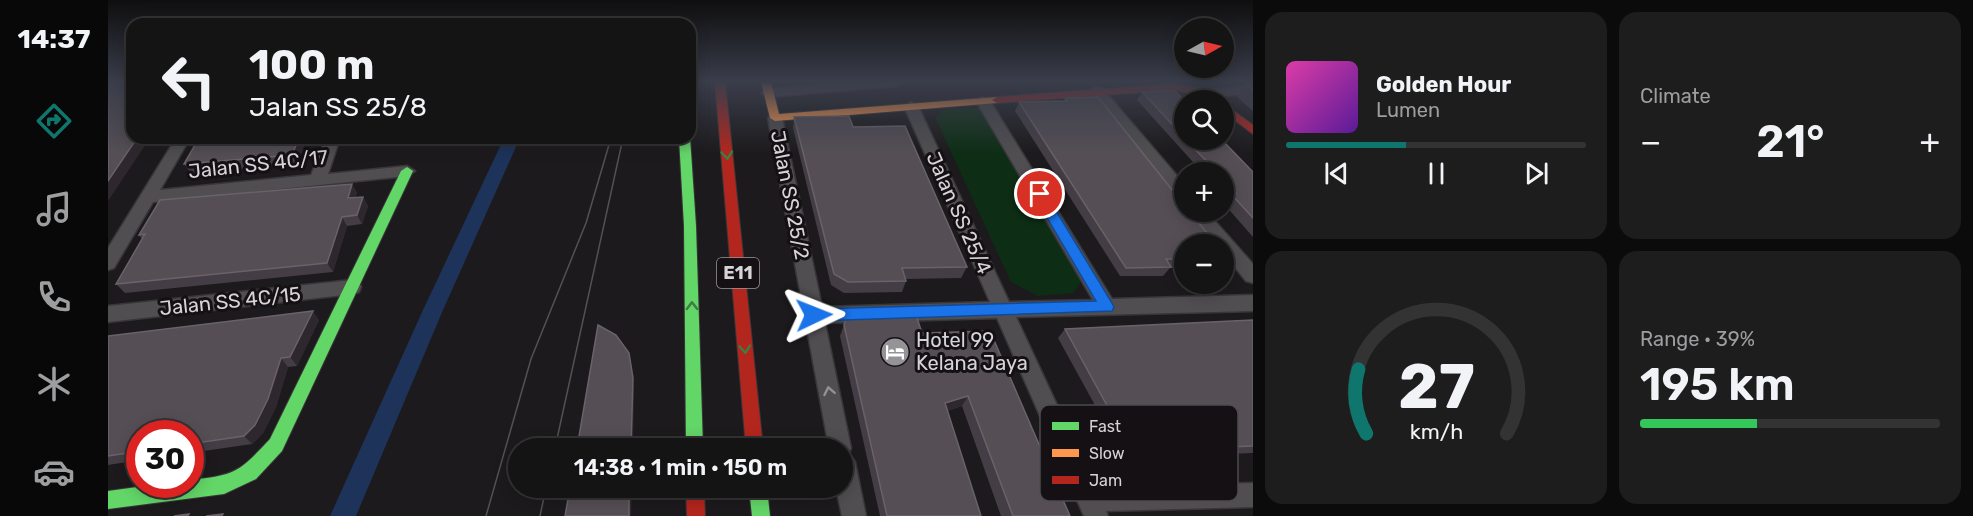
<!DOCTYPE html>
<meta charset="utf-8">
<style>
:root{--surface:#151415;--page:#1e1d1e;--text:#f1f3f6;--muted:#9d9ea0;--line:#343334;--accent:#0f766e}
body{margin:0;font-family:Rubik,sans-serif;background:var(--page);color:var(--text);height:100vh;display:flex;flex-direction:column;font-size:22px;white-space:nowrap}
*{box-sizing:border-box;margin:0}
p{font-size:20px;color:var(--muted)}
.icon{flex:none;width:33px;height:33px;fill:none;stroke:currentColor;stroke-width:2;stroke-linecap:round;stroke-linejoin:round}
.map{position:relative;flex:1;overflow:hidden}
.sheet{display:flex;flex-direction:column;gap:12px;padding:12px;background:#0c0b0c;width:720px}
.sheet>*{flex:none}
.banner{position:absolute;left:18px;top:18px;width:570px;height:126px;border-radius:18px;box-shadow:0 3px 15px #0003,0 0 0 2px var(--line);background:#151415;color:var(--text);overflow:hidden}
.needle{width:39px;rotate:82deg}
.controls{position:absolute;left:1066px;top:18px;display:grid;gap:12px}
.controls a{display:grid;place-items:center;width:60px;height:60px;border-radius:50%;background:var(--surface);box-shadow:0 3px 15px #0003,0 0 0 2px var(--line);font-size:30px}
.speed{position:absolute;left:18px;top:420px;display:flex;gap:12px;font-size:30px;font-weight:700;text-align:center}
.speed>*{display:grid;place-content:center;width:78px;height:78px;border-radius:50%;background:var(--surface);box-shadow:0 3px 15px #0003,0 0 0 2px var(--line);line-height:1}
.speed .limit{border:9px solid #d22;background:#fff;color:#111}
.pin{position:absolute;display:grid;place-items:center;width:51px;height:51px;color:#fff;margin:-26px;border:3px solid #fff;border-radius:50%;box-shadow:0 2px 6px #0007}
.me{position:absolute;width:66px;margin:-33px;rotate:88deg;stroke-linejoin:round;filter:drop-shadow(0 0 4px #0008)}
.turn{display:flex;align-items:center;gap:21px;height:126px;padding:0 24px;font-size:27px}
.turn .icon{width:78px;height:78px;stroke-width:2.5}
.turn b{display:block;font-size:42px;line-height:51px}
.big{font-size:45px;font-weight:600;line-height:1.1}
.sheet .widget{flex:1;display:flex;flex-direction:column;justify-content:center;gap:9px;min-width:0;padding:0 21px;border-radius:18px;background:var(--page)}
.sheet .dial{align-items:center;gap:0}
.dial svg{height:156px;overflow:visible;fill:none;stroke:var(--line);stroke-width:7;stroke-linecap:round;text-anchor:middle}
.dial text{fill:var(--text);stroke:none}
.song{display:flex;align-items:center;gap:18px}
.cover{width:72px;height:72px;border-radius:9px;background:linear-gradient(135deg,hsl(320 70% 55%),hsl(270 70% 35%))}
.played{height:6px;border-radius:3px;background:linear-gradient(90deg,var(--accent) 40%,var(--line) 40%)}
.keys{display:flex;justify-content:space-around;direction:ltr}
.heat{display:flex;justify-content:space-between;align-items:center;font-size:33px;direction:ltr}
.charge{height:9px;border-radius:4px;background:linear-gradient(90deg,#34c759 39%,var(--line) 0)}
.sheet .tiles{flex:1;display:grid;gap:12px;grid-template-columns:repeat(2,1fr)}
.trip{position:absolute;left:400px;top:438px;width:345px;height:60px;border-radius:30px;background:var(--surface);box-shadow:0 3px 15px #0003,0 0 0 2px var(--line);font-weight:600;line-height:60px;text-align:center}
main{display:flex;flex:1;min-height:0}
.tab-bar{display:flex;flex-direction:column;width:108px;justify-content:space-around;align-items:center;background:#080808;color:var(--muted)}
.tab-bar .icon{width:42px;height:42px}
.tab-bar .on{color:var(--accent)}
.tab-bar b{font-size:27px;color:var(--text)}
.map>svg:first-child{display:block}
</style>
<main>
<nav class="tab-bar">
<b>14:37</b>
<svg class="icon on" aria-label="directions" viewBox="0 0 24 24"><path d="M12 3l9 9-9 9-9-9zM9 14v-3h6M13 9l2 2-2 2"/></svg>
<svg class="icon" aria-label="music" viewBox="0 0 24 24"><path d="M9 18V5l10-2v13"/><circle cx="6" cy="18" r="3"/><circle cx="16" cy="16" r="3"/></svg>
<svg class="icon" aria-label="phone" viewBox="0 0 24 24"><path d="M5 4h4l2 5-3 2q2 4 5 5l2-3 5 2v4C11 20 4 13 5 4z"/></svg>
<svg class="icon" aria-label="climate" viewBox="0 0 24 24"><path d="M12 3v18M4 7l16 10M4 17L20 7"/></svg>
<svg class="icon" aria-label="car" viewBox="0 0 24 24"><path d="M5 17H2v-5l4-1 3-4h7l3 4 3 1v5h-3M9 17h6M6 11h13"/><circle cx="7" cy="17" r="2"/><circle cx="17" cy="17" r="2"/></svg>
</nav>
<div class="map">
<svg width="1145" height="516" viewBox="0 0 1145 516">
<rect width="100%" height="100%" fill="#1c1a1c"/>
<path fill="#0d2e15" d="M871,108L974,280L965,293L930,296L903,282L827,117L836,109Z"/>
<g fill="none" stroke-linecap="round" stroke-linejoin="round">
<path fill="#1d3359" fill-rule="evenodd" d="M396,138H412L335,310L248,516H222L315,310Z"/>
<g stroke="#383638" stroke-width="3">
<path id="street" d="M740,82H795L788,86L660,97L653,93L660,89Z
M1145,85V93L1100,98L1093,94L1100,90Z
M989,87L994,88L1077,185V202L1071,200L984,94L982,91L984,88Z
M875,97L882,101L1004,299L1145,295V311L908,317L987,487L1145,483V507L998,511L1000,516H976L889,318L717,323L743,448L741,453L747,462L758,516H734L728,488H735V448H721L660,118L667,114L674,118L714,307L882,302L796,106L803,102L810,106L901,302L985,300L868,101Z
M68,138H82L52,190L203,175L218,138H232L220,174L299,166L307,171L299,176L45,202L6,268L0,270V248Z
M1082,212H1099L1145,264V283L1138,281L1116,254V244H1108Z
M244,280L251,282L253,287L251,292L244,294L0,322V306Z"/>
</g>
<g stroke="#383638" stroke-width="2">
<path id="fast" d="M582,137L588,226L595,448H578L576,226L571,138Z
M299,167L305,171L174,451L148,479L116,494L0,509V491L51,484H82V480C128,475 131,472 162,439L293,171Z
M641,488H659L662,516H644Z"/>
</g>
<g stroke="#383638" stroke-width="2">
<path id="slow" d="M653,82H663L671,114L889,97L894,100L889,103L667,121L662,118Z"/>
</g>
<g stroke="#383638" stroke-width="2">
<path id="jam" d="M607,82H617L655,448H638Z
M1064,84L1096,89L1113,100H1101L1089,94L1064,90L889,103L884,100L889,97Z
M1116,104L1145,125V134L1116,112Z
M578,488H596L597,516H579Z"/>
</g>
<use href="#street" fill="#504e50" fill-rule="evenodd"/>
<use href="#fast" fill="#63d668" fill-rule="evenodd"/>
<use href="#slow" fill="#ff974d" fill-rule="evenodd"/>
<use href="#jam" fill="#b3261e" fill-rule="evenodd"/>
<path stroke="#535253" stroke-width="1.5" d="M447,448L515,138
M378,516L423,359L478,223L503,138
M432,516L438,488"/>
</g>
<path fill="#453d45" d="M1145,83V111L1129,97L1138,85Z
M1034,92L1077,101V140H1114L1145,172V237L1116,204V201L1118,199L1116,198V172H1094L1029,100Z
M957,98L1077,244V268H1062L1055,276H1012L907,111L911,102H955Z
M686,117L745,127L859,267L853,278L798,279V281L794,292L736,293L723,285L685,128Z
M199,138L189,164L83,173L76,164Z
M244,184L249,193L247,197H255L260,206L254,224L239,226L225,272L17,293L8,284L34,239L31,235Z
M211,320L189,366L180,367L168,407L155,433L144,444L82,453V434H32V460L0,465V336Z
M1145,320V453L1016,458L950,338L957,329Z
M736,325L814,333L962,516H893L854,406L839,411L873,516H772L732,336Z"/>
<path fill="#2e282e" d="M29,138H42L0,201V181Z
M191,138H199L189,164L184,155Z
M244,184L249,193L244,207L240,198Z
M255,197L260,206L254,224L249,215Z
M234,217L239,226L225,272L219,263Z
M205,311L211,320L189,366L182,357Z
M173,358L180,367L168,407L155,433L144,444L136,436Z
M525,378L526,393L525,448H523Z
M860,396L854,406L830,414L837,403Z
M521,488H524L523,516H521Z"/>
<path fill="#554e55" stroke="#696369" stroke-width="1.5" d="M0,82H24V138H29L0,181Z
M1145,83V90L1138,85Z
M1067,91L1077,101V138L1034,92Z
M990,97L1077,206V212H1082L1108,244H1077V259H1058L1063,267L1018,268L911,102L959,101L957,98Z
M741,116L745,127L797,126L859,267L794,268L798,281L740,282L726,274L686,117Z
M91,138H191L184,155L76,164Z
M1078,140H1114L1145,172V218L1123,194L1128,193L1116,180V172H1109Z
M244,184L240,198L255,197L249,215L234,217L219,263L8,284L37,234L31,235L52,200Z
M205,311L182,357L173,358L160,399L147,425L136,436L82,444V434H32V451L0,456V336Z
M807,312L814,333L882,331L962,516H905L860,396L837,403L873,516H779L736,325L738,319L746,314Z
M1145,320V446L1024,451L957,329Z
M490,325L508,335L521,353L525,378L523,448H469Z
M462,488H521V516H457Z
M81,514L80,516H66Z
M115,514L114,516H98Z"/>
<defs><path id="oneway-chevron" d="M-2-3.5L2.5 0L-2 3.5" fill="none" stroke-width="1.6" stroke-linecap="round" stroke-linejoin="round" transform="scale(1.5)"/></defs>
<g stroke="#3f7d42">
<use href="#oneway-chevron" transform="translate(619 155) rotate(85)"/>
<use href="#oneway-chevron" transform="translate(584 306) rotate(-91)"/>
<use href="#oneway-chevron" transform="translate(637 349) rotate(85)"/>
</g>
<use stroke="#949194" href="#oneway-chevron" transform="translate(721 391) rotate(-101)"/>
<linearGradient id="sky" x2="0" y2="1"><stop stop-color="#0f0e0f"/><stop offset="0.53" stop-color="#3a3e4b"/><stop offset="1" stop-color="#3a3e4b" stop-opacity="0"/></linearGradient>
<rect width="1145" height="154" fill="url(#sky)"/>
<path fill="#1a73e8" stroke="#114b97" stroke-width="1.5" d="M932,190L936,191L1004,303L1006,307L1004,311L706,321L701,319L699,315L701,311L706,309L988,301L925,194Z"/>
<defs>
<g id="hotel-disc" transform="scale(1.5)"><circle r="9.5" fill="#969396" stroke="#141014"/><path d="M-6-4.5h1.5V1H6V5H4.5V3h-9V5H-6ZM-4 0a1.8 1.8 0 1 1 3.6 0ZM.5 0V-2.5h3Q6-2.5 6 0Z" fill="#fff"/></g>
</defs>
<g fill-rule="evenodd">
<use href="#hotel-disc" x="787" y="352"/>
</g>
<g text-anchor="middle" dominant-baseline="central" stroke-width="6" stroke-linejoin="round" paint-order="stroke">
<rect fill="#141014" stroke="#9c999c" stroke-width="1.5" x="609" y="258" width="42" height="30" rx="4.5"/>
<g font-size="18" font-weight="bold" fill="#d7d4d7">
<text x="630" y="273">E11</text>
</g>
<g font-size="20" fill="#d7d4d7" stroke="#141014">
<text transform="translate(150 164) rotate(-6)">Jalan SS 4C/17</text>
<text transform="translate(682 195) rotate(79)">Jalan SS 25/2</text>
<text transform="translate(851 213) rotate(66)">Jalan SS 25/4</text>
<text transform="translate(122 301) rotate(-6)">Jalan SS 4C/15</text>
</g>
<g font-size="20" fill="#d7d4d7" stroke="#141014" text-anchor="start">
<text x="808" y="340">Hotel 99<tspan x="808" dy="23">Kelana Jaya</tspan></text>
</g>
</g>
<rect x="932" y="405" width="198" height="96" rx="9" fill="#141014" stroke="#4e4b4e" stroke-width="1.5"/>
<rect x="944" y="422" width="27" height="8" fill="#63d668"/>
<rect x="944" y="449" width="27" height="8" fill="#ff974d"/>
<rect x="944" y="476" width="27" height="8" fill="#b3261e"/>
<g font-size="16" fill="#d7d4d7">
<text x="981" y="432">Fast</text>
<text x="981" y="459">Slow</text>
<text x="981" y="486">Jam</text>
</g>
</svg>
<div class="controls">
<a><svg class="needle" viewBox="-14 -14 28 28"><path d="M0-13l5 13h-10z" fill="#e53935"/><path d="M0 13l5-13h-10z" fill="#9d9ea0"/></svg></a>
<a><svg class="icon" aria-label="search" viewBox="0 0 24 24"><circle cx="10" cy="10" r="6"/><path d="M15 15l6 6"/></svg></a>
<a>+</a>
<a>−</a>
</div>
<div class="speed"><div class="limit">30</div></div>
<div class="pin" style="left:932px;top:194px;background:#d93025"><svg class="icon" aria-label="arrive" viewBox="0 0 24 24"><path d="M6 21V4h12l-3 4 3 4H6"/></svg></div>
<svg class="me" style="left:706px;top:315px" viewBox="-20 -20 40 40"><path d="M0-17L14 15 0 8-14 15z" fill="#1a73e8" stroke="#fff" stroke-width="4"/></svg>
<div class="trip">14:38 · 1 min · 150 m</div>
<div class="banner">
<div class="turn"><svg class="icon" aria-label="left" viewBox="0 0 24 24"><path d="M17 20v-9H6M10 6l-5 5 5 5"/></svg><div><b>100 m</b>Jalan SS 25/8</div></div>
</div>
</div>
<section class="sheet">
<div class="tiles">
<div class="widget">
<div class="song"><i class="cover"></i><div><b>Golden Hour</b><p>Lumen</p></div></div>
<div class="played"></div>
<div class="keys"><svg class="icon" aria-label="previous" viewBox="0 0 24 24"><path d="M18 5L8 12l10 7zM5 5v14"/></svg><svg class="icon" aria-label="pause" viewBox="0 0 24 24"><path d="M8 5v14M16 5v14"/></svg><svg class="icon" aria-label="next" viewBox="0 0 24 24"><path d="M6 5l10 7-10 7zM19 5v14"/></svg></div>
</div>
<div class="widget"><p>Climate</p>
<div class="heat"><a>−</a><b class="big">21°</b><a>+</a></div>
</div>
<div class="widget dial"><svg viewBox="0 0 100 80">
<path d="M14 69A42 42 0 1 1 86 69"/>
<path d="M14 69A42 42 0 0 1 10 36" stroke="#0f766e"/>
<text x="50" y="56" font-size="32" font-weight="700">27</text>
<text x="50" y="72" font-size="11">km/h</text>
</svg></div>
<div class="widget"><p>Range · 39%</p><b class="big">195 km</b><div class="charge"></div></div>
</div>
</section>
</main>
